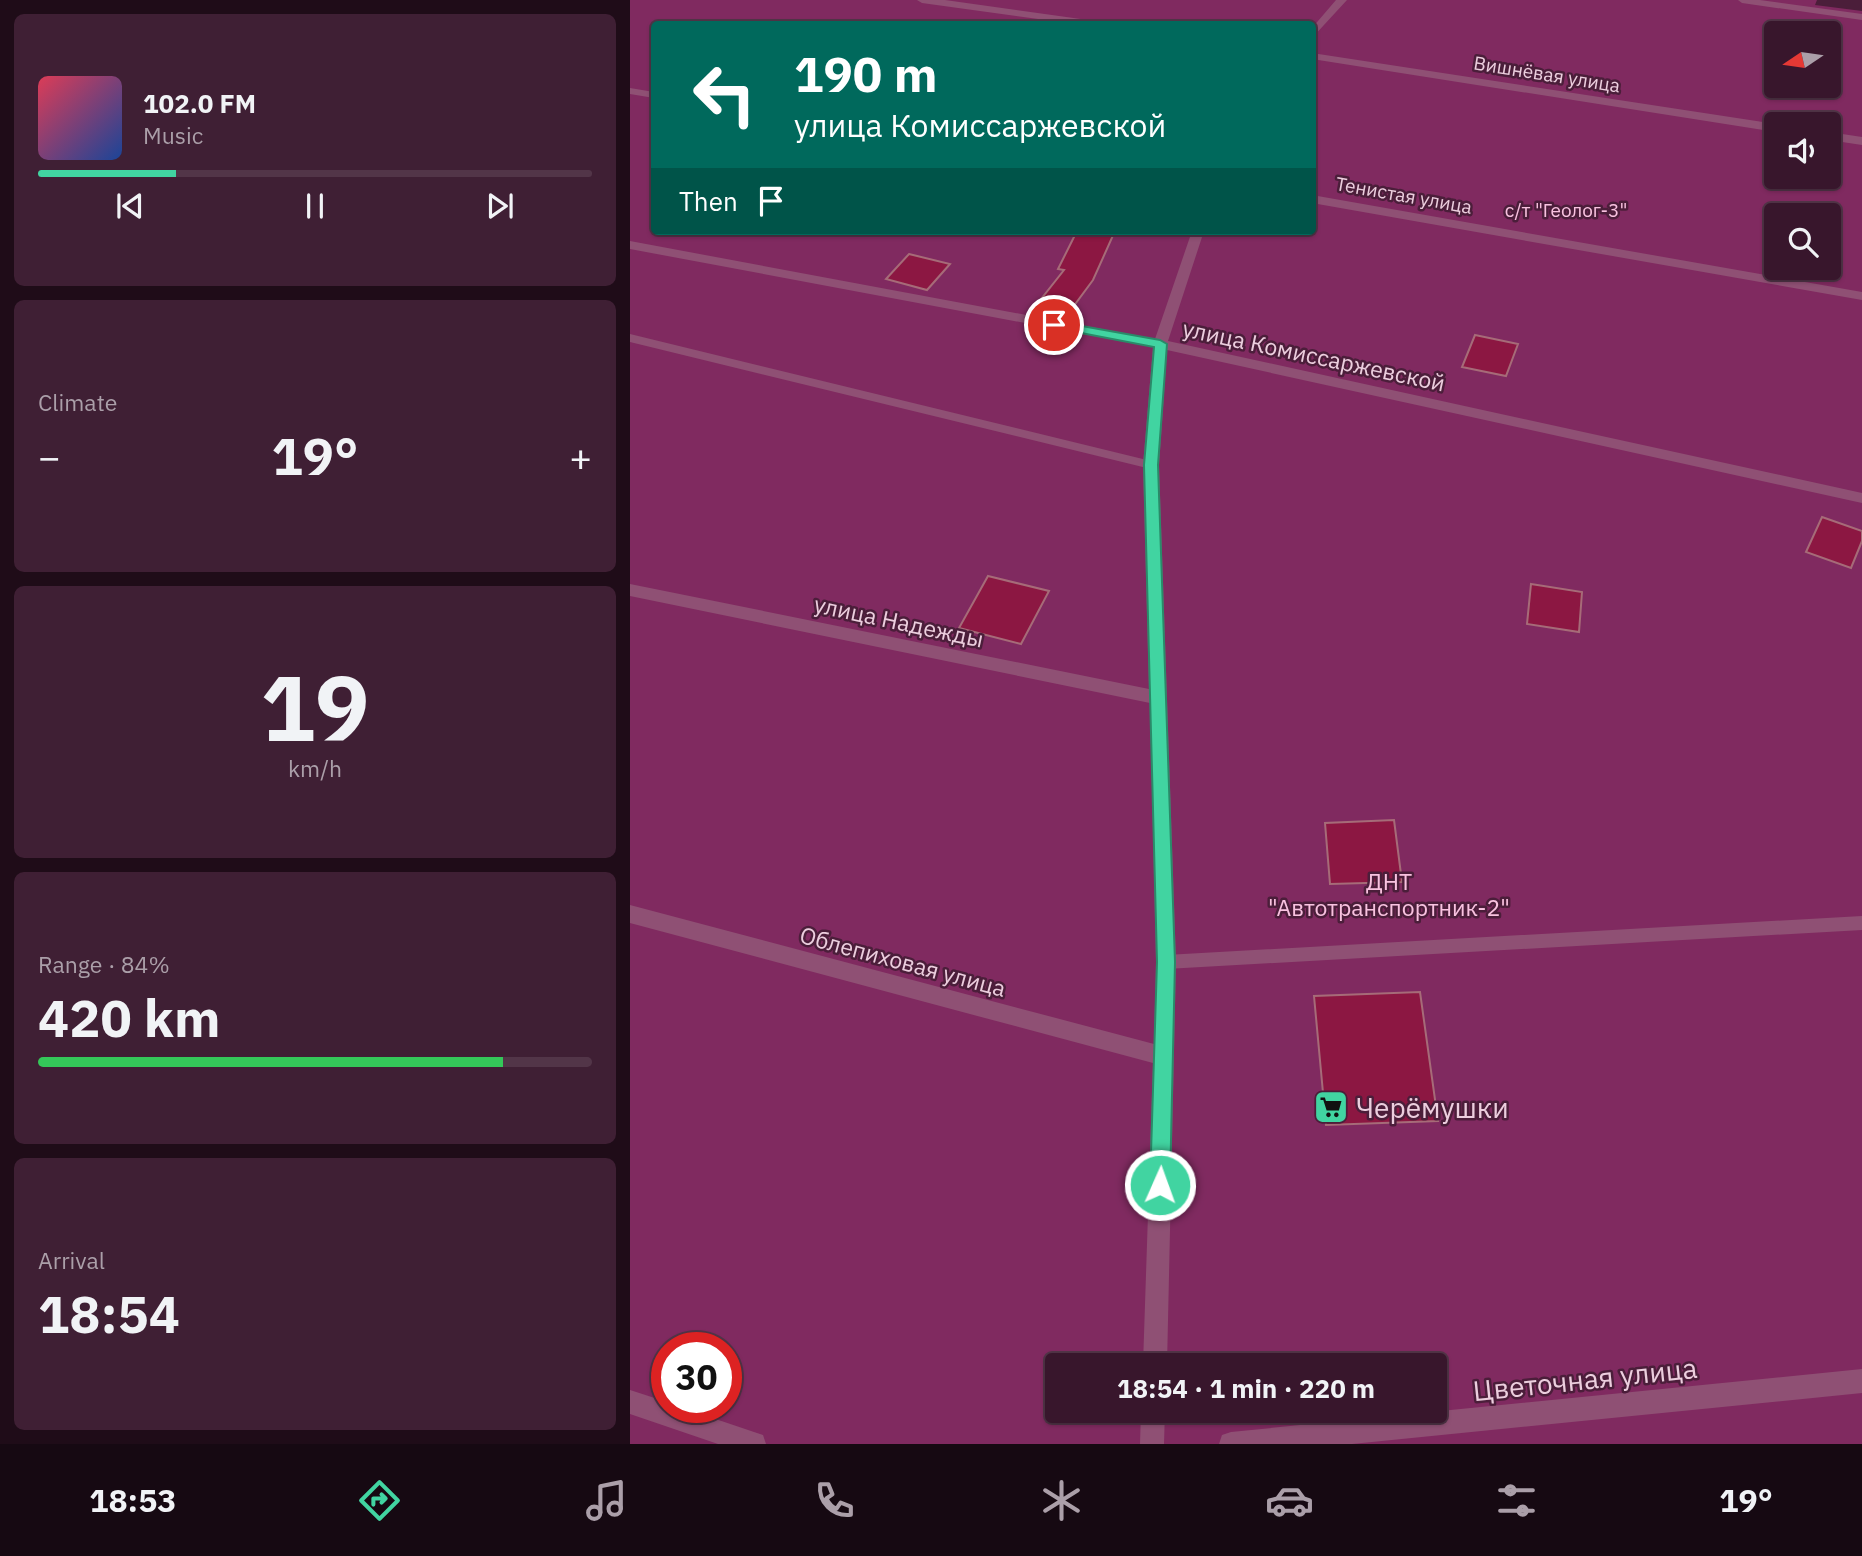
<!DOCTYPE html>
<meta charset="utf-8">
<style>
:root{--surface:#38162c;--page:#3f1f34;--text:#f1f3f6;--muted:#ab9fa9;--line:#523548;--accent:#41d4a1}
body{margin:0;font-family:"IBM Plex Sans",sans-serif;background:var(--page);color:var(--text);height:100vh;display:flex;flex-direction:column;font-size:26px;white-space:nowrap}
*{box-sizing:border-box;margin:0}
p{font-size:23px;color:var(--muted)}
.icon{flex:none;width:38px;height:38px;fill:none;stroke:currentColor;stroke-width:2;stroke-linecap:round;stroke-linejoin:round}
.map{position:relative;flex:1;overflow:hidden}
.side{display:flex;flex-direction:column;gap:14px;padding:14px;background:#1f0c18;width:630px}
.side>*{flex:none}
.guide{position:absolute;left:21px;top:21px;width:665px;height:214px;border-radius:7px;box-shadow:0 2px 5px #0004,0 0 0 2px var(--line);background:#00695c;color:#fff;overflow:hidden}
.needle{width:46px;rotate:257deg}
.tools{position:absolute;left:1134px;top:21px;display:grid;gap:14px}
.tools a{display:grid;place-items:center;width:77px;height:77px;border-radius:7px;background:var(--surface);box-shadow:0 2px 5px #0004,0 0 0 2px var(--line);font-size:35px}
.speed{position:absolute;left:21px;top:1332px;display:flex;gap:14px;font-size:35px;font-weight:700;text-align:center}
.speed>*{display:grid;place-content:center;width:91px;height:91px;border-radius:50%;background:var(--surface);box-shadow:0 2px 5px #0004,0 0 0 2px var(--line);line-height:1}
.speed .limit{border:10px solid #d22;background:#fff;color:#111}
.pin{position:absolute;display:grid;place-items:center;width:60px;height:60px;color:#fff;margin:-30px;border:4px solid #fff;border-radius:50%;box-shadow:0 2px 7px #0007}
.me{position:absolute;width:77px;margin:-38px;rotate:2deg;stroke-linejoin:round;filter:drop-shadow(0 0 5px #0008)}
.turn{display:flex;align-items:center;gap:24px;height:147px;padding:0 28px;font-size:32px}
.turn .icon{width:91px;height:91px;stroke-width:2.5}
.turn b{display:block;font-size:49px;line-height:60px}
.then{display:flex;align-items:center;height:66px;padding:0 28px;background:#0003;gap:14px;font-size:26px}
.big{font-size:52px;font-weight:700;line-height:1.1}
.side .widget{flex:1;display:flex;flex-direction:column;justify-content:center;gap:10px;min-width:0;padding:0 24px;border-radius:10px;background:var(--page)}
.side .dial{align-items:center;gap:0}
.dial b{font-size:91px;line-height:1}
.song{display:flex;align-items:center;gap:21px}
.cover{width:84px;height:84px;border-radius:10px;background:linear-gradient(135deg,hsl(350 70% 55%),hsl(220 70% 35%))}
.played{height:7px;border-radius:4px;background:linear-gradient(90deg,var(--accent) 25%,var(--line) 25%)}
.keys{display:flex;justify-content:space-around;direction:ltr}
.heat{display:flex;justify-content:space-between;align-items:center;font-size:38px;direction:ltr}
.charge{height:10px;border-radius:5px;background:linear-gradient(90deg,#34c759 84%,var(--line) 0)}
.trip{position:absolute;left:415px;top:1353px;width:402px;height:70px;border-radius:7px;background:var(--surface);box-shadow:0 2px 5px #0004,0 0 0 2px var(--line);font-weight:700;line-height:70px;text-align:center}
.tab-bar{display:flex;height:112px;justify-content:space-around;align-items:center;background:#160912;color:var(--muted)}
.tab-bar .icon{width:49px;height:49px}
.tab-bar .current{color:var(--accent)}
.tab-bar b{font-size:32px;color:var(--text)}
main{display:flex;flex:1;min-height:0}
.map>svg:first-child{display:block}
</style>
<main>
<section class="side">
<div class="widget">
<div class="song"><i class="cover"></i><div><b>102.0 FM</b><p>Music</p></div></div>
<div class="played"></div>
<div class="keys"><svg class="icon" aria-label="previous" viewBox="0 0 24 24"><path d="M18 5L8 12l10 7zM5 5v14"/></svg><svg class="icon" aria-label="pause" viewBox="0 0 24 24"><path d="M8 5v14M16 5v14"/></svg><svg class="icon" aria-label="next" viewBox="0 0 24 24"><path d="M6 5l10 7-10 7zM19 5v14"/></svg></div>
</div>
<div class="widget"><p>Climate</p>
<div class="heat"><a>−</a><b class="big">19°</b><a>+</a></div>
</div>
<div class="widget dial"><b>19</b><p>km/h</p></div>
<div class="widget"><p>Range · 84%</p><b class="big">420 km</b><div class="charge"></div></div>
<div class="widget"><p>Arrival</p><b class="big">18:54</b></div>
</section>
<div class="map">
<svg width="1232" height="1444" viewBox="0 0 1232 1444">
<rect width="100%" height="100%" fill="#4b1e3a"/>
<path fill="#802a60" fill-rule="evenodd" d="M0,0H1187L1185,5L1232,11V1444H0ZM24,24H682V231H24ZM1146,33H1199V86H1146ZM1146,124H1199V177H1146ZM1146,215H1199V268H1146ZM37,1348H96V1407H37ZM427,1365H805V1410H427Z"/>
<path fill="#8c1742" stroke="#a66b78" stroke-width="2" d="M447,231H485L463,280L440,311L408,303L434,270L428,269Z
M279,254L320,264L297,290L256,279Z
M845,335L888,344L876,376L832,367Z
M1192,517L1232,531V541L1221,568L1176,552Z
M358,576L419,591L391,644L329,628Z
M901,584L952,592L949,632L897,624Z
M764,820L772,882L700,884L695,823Z
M790,992L808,1121L696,1125L684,996Z"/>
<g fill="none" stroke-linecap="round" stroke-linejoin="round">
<path fill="#8f5074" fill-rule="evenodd" d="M1108,0H1130L1232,14V20L1112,3Z
M0,334L521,461L527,465L521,469L0,342Z
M1232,916V930L536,969L530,967L528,962L530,957L536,955Z"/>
<path fill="#8f5074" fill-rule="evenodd" d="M287,0H315L465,21L470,24H445L292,3Z
M706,0H717L682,38V28Z
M682,53L1146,124V132L682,59Z
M0,88L24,92V98L0,94Z
M1199,132L1232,137V145L1199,140Z
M682,195L1232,292V300L682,203Z
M562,231H574L538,341L1232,493V503L537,350L529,465L546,962L537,1365H513L523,1063L0,923V905L524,1044L526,962L520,703L0,596V584L519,689L513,465L523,347L0,249V241L525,339Z
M1232,1369V1393L722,1444H589L592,1435L601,1432Z
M0,1390L37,1402V1407H50L124,1432L133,1435L136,1444H88L0,1414Z
M511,1410H535L534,1444H510Z"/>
</g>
<path fill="#41d4a1" stroke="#2a8a69" stroke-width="2" d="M424,321L530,340L537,344L528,465L545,962L540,1185L537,1192L530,1194L523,1192L520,1185L527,962L514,465L524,347L420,327L418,325Z"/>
<defs>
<g id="supermarket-square" transform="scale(1.75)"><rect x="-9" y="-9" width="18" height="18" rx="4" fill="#41d4a1" stroke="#4b1e3a"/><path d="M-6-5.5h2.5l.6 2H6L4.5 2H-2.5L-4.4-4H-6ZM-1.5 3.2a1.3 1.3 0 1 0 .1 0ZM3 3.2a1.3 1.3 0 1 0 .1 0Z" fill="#111"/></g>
</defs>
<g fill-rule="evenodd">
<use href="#supermarket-square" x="701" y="1107"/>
</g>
<g text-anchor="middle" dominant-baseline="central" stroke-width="5" stroke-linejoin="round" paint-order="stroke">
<g font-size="19" fill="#eccede" stroke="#4b1e3a">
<text transform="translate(917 74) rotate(9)">Вишнёвая улица</text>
<text transform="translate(774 195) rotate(10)">Тенистая улица</text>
</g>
<g font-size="19" fill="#f9c2e0" stroke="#4b1e3a">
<text x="936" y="210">с/т "Геолог-3"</text>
</g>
<g font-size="23" fill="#eccede" stroke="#4b1e3a">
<text transform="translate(684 355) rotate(12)">улица Комиссаржевской</text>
<text transform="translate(269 621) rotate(12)">улица Надежды</text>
<text transform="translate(273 961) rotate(15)">Облепиховая улица</text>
</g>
<g font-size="23" fill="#f9c2e0" stroke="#4b1e3a">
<text x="759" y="881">ДНТ<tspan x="759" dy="26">"Автотранспортник-2"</tspan></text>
</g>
<g font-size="28" fill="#eccede" stroke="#4b1e3a" text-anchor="start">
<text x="726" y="1107">Черёмушки</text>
</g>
<g font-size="28" fill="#eccede" stroke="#4b1e3a">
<text transform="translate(955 1379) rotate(-6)">Цветочная улица</text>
</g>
</g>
</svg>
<div class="tools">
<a><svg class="needle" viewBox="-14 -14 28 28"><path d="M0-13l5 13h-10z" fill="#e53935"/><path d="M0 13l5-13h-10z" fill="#ab9fa9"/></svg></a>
<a><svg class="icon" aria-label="sound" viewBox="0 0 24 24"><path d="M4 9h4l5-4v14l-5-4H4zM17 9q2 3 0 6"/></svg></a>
<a><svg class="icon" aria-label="search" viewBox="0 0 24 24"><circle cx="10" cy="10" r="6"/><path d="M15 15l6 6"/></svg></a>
</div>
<div class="speed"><div class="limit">30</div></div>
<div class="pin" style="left:424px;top:325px;background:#d93025"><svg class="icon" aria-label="arrive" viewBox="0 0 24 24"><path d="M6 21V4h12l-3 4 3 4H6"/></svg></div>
<svg class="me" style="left:530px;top:1185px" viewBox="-20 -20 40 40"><circle r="17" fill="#41d4a1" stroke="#fff" stroke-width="3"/><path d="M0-11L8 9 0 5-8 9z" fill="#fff"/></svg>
<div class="trip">18:54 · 1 min · 220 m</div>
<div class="guide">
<div class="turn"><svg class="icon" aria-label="left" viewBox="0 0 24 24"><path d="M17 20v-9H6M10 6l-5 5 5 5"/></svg><div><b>190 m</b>улица Комиссаржевской</div></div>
<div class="then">Then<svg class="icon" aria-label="arrive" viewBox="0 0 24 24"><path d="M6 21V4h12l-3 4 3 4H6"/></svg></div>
</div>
</div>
</main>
<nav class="tab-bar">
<b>18:53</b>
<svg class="icon current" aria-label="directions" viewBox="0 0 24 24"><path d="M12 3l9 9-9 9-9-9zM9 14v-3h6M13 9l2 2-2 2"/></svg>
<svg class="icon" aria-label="music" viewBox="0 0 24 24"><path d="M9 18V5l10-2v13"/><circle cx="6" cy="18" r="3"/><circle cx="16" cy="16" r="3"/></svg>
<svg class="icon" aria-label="phone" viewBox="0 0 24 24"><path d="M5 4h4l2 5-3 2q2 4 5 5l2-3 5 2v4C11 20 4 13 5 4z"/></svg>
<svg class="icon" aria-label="climate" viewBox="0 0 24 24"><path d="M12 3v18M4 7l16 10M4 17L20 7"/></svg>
<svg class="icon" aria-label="car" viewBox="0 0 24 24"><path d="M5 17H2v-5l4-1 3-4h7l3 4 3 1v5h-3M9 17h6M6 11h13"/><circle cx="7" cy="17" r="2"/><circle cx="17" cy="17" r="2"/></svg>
<svg class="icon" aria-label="filters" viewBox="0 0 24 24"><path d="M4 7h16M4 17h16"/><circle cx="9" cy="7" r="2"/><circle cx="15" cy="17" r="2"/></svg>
<b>19°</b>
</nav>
